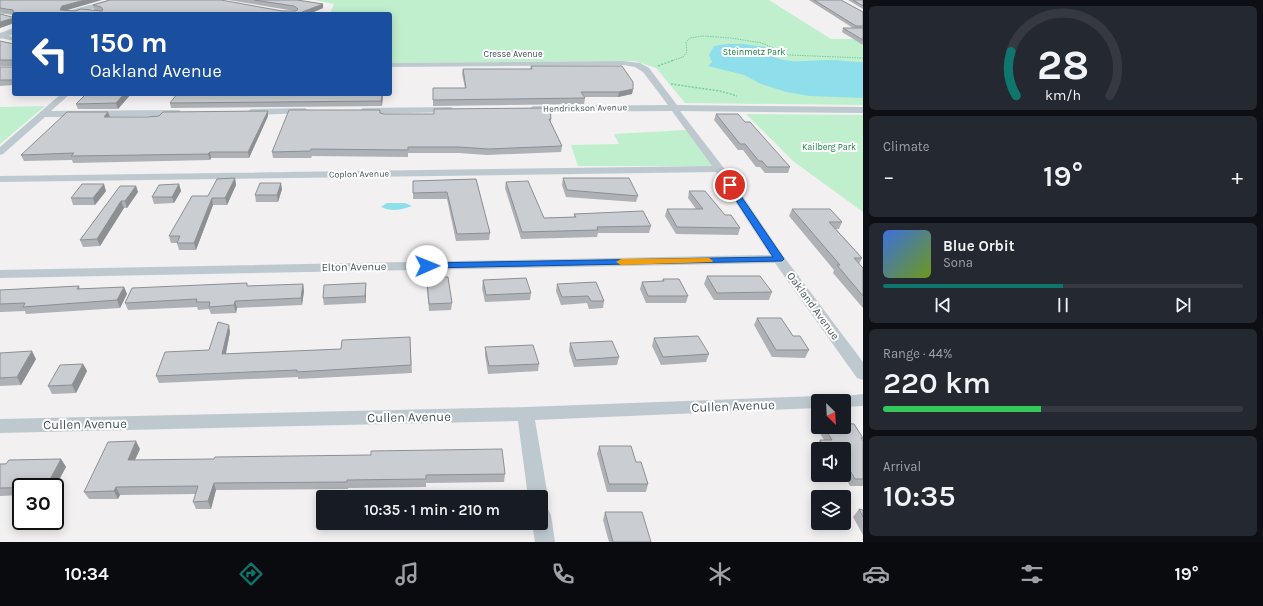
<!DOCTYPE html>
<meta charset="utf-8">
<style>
:root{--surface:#171b24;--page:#242831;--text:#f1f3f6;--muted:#9ea1a6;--line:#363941;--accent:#0f766e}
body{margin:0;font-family:Karla,sans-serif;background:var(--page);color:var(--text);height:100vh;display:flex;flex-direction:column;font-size:15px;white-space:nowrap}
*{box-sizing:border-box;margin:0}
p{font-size:13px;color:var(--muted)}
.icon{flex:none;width:22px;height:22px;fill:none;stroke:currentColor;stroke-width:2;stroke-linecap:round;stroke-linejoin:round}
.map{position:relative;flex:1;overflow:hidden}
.side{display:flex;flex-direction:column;gap:6px;padding:6px;background:#0d0f14;width:400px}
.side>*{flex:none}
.banner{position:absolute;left:12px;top:12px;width:380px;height:84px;border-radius:4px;box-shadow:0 2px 10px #0003;background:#1a4fa0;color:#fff;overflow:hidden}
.needle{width:26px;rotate:156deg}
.tools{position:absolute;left:811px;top:394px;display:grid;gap:8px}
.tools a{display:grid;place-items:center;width:40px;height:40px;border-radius:4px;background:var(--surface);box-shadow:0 2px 10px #0003;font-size:20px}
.speed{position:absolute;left:12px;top:478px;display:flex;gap:8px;font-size:20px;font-weight:700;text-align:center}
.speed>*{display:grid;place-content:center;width:52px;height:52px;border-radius:50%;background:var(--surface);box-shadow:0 2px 10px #0003;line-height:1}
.speed .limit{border:2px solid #111;border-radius:6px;background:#fff;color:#111}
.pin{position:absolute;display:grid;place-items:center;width:34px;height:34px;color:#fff;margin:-17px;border:2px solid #fff;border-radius:50%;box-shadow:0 1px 4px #0007}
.me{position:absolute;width:44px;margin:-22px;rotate:89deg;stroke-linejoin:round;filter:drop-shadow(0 0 3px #0008)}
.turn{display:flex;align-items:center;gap:14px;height:84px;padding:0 12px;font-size:18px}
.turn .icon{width:52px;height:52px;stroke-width:2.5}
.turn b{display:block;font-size:28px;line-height:34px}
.big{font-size:30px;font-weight:600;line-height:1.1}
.side .card{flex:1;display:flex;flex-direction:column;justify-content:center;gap:6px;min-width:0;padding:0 14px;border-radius:6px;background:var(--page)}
.side .dial{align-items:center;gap:0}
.dial svg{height:104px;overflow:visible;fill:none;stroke:var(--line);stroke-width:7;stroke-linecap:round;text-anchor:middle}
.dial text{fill:var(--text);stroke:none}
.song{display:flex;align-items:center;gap:12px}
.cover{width:48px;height:48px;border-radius:6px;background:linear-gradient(135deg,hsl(220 70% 55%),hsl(80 70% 35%))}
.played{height:4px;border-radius:2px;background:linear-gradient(90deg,var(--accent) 50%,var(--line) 50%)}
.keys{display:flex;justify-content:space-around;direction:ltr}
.heat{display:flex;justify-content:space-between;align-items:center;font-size:22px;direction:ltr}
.charge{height:6px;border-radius:3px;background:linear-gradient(90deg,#34c759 44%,var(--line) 0)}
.trip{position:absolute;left:316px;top:490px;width:232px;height:40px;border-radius:4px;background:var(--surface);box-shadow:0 2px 10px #0003;font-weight:600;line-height:40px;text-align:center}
.dock{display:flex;height:64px;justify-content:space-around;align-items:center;background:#090b0e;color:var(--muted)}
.dock .icon{width:28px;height:28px}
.dock .current{color:var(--accent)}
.dock b{font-size:18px;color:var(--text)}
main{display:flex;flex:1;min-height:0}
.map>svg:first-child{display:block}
</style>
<main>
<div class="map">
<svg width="863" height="542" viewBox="0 0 863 542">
<rect width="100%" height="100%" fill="#f2f0f0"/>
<path fill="#c0efce" d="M314,0H769L831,39H863V105L685,103L656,68L635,61L390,63V14H330L334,4Z
M45,106L0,144V107Z
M746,114L863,115V212L793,161Z
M686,130L712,166H578L571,145L619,144L614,134Z"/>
<path fill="#8edfeb" d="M727,44H743L765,47L769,55C790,65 805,60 828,60C840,60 851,62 863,62V98L810,96L786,92L761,84L744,75L708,66L712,62L709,55L714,46Z
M387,203H405L412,206C402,210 391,212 381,207Z"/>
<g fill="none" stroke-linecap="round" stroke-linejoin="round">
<path stroke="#78cc9c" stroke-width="1" stroke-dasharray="1.5 1" stroke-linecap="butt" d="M0,13L14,14
M671,61L683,57L687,52L686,42L690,38L703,36L731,38L762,43L789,55L863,58"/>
<path stroke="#78cc9c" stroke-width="1.5" stroke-dasharray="2 1.5" stroke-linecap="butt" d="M658,66L674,60
M671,84L720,91L737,96"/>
<path fill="#bec9cf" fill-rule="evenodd" d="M0,34L14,37V41L0,38Z
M623,61L640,63L649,68L677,105L863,107V113L680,111L723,167L784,257L863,362V380L857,378L775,263L0,278V270L770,255L716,172L0,182V176L712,166L672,111L533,112L529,109L533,106L668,105L643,72L635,67L623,65L390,67V63Z
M61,94H70L51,111L179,110L183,113L179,116L45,117L3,154L0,155V147Z
M451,107L455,110L454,112L363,114L359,111L363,108Z
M305,108L309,111L308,113L251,115L247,112L251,109Z
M863,394V406L844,407V401H836L838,397Z
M818,396L824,398L826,401H818V408L535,420L548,497L545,503L541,504V497H528L518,421L0,433V419L526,407Z
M541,506L548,509L551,515L555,542H535L532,523H541Z"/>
<path fill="#bec9cf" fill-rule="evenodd" d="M108,0H120L76,14H63L64,12Z
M14,28V34L0,39V33Z"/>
</g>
<path fill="#aeb1b5" d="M0,0L65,10L75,11H99L94,10L93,5L295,11L228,0H297L323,4V8L309,14H14V23L0,28V14L12,17L14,15L0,13Z
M809,0H841L863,12V45L842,32L843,28H853Z
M848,0H863V9Z
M0,41L14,44V85L0,86V67H13V66H0Z
M531,66L633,89L632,94L618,97H584L585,98L584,104L433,106V88H465L462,74L463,69H530Z
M86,94H131L118,109H78L76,104Z
M383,94L382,106L171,108L170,103Z
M434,109L551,119V123L562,146L561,152L487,155L459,153H408V157L312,156L311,158H273L272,152L381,113L384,114H434Z
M268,111V116L249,158H211L210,160L73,163L72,160L24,161L21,155L108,112L110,117H147Z
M716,114L745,122L790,167L788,173H765L760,167H756L743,150H738L714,120Z
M235,178L236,185L227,205H213L196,250H179L177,243H171L169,236L208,196Z
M563,178L638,196L636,202L566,197L562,185Z
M476,179L490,233L489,240L456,241L447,199H413V181Z
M506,182L544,218L574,217V214L651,226L649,233H598L597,237L521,239L505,188Z
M179,184L181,191L174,203L154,204L152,197Z
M136,186L138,192L127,208H124L100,246L83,247L80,240Z
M282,189L278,202H256L255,195Z
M106,191L95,205H73L71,198Z
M689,191L725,215L740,228L738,235L676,234L665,216L667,209H696L688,198Z
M792,209L842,222L839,229H836L862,258L859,264L863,268V308L833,273L834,270L789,216Z
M707,276L772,292L769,300H714L704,284Z
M434,277L452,303L451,310L429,311L427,289V282H434Z
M663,279L688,296L686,303H646L640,289L642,282L662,281Z
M483,280L531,293L530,300L485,302L482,288Z
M366,283V303L324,305L323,298Z
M303,284L304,291L302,305L237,308L236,313L211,314L209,309L198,310L197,307L128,310L125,303L248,286Z
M557,284L604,301L603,308L589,309L587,303L561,305L556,291Z
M79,286L80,289L124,287L127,294L120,308L26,314L25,311L0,312V290Z
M757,318L793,336L809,350L805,358L772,357L754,325Z
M230,332L226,354L341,349L410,337L412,373L298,379V377L159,383L156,376L209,350Z
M654,338L709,354L706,362L661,365L652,346Z
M570,343L619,357L617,365L574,367L569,351Z
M485,347L539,364L538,371L488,374L485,355Z
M0,353L36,359L21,385L0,386Z
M83,364L87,371L76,393L52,394L48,386Z
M819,427H844L863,438L862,440L863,441V486H850L844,475V449H818V451L816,447L820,440H824L818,430Z
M599,446L636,462L648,484L646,492H607L597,454Z
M140,449L135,460L505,474L504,482L426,483V487L348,488V489L216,490L211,509H196L193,502L196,494L120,495L118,499H89L84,492Z
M61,459L66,467L55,487H21V495L0,496V464Z
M859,509L863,510V535L853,517Z
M605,512L651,542H609L603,520Z"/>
<path fill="#8d9093" d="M85,0H102L64,11L60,10L62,6Z
M323,4V8L309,14H297Z
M14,18V23L0,28V22Z
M633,89L632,94L618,97L619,92Z
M124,94H131L118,109L116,103Z
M382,94H383L382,106L381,101Z
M268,111V116L249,158L248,152Z
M108,112L110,118L104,117Z
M210,152L211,158L210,160L208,154Z
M235,178L236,185L227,205L225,198Z
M281,183L282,189L278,202L277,195Z
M104,184L106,191L95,205L93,198Z
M179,184L181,191L174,203L172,197Z
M136,186L138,192L127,208L125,201Z
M212,198L213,205L196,250L194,243Z
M121,201L124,208L100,246L97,239Z
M366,283V303L365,296Z
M303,284L304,291L302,305L301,298Z
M124,287L127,294L120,308L117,300Z
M235,301L237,308L236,313L234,305Z
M229,325L230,332L224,362L222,354Z
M32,351L36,359L21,385L17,377Z
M83,364L87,371L76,393L72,385Z
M136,441L140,449L131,468L128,460Z
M61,459L66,467L55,487H46Z
M214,483L216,490L211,509L208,501Z
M116,487L120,495L118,499L114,491Z"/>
<path fill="#caced2" stroke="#8d9093" d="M0,0H85L62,6L60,10L75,11L81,9L102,11L103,10L101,7L93,5L110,0H221L282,11H296L298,9L294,6L254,0H297L323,4L297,14H14V18L0,22V14L12,17L14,15L13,10L0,8Z
M814,0H841L863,12V26H856Z
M853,0H863V6Z
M843,28H863V40Z
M0,41L14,44V80H0V67H13V62L12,60H0Z
M531,66H622L633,82V89L619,92H581L585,98L433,100V88H466L463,69H532Z
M86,94H124L116,103L76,104Z
M177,94H382L381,101L170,103Z
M550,108L551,119H549L562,146L488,149L459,147H408V150L311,149L310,151L272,152L289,110H380V113L384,114H434V109Z
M268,111L248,152H210L208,154L71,156L74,153L21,155L67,112H108L104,117H147L159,116L163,112Z
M716,114H738L745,122H750L790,167H767L762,161H759L745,144H740Z
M235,178L225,198H212L194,243H177L180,236H169L192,196H208L217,179Z
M563,178H629L638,196L567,190Z
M476,179L490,233L457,234L447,192L413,193V181Z
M528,181L544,218L576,217L574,214L643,211L651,226L597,227L598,230L522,232L506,182Z
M260,183H281L277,195H255Z
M82,184H104L93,198H71Z
M179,184L172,197H152L159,185Z
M120,186H136L125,201H121L97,239L80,240Z
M689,191H705L725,215H731L740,228L677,227L667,209H703Z
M792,209H830L842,222H829L862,258H854L863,268V296L837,265H840Z
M707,276H760L772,292L717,293Z
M434,277H448L452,303L429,304L427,282H434Z
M526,278L531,293L486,295L483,280Z
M663,279H679L688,296H648L642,282L664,281Z
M596,282L604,301H591L588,296L562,297L557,284Z
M247,283V286L303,284L301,298L235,301L234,305L209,307L210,302H196L197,299L125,303L132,288Z
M366,283L365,296L323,298L324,285Z
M79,286L77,289L124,287L117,300L23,307L25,303L0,304V290Z
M757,318H781L793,336H800L809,350H776Z
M218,322L229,325L222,354L341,349L342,340L410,337L411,365L297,372V370L156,376L165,352L209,350Z
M698,336L709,354L663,357L654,338Z
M612,341L619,357L576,360L570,343Z
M533,345L539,364L489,366L485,347Z
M32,351L17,377L0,378V353Z
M83,364L72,385L48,386L60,365Z
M844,423L854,424L863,438H861L863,441V479H855L845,462H844V449H825L820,440H832L824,427H844Z
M136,441L128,460L214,459L215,457L371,455V451L502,449L505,474L426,475V479L347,480V482L214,483L208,501L193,502L198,486L116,487L114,491L84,492L108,442Z
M599,446H631L636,462H641L648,484H609Z
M61,459L46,487L0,488V464H6L9,460Z
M859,509L863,510V517Z
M605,512H642L651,542H613Z"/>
<path fill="#1a73e8" stroke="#114b97" d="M727,183H732L784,259L782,261L427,268L422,266L427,263L773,257L726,185Z"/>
<path fill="#f59e0b" d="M709,258L713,261L712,262L621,265L616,262L621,259Z"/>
<g text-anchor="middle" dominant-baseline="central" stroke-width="4" stroke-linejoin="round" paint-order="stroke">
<g font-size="9" fill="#197f43" stroke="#fff">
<text x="754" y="52">Steinmetz Park</text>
<text x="829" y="147">Kailberg Park</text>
</g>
<g font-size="9" fill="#48555d" stroke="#fff">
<text x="513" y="54">Cresse Avenue</text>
<text transform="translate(585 108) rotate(-1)">Hendrickson Avenue</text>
<text transform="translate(359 174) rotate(-1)">Coplon Avenue</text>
</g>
<g font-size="11" fill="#48555d" stroke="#fff">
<text transform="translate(354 267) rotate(-1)">Elton Avenue</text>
<text transform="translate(813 306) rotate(54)">Oakland Avenue</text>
</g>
<g font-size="13" fill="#48555d" stroke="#fff">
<text transform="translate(733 406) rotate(-2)">Cullen Avenue</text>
<text transform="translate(409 417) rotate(-1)">Cullen Avenue</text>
<text transform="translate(85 424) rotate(-1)">Cullen Avenue</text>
</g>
</g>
</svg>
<div class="tools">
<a><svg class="needle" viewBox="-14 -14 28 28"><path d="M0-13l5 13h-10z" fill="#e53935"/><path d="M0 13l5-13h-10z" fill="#9ea1a6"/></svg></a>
<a><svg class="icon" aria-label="sound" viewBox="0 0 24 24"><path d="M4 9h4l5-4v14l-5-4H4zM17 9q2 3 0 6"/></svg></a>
<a><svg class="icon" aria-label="layers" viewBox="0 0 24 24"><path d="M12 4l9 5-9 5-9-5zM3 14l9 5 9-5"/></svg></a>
</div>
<div class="speed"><div class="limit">30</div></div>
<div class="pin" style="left:730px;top:185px;background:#d93025"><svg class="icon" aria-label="arrive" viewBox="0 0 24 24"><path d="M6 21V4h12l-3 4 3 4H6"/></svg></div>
<svg class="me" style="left:427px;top:266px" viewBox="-20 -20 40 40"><circle r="19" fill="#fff"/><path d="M0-13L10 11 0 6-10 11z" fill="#1a73e8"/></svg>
<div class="trip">10:35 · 1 min · 210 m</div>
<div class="banner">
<div class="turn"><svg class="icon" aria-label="left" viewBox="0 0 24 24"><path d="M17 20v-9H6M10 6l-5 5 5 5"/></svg><div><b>150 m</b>Oakland Avenue</div></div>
</div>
</div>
<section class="side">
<div class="card dial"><svg viewBox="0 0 100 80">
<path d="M14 69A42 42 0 1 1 86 69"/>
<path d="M14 69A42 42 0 0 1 10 35" stroke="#0f766e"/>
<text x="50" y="56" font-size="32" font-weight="700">28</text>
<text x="50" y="72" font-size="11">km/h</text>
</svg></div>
<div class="card"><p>Climate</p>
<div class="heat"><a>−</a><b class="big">19°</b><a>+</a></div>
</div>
<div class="card">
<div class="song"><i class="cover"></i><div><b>Blue Orbit</b><p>Sona</p></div></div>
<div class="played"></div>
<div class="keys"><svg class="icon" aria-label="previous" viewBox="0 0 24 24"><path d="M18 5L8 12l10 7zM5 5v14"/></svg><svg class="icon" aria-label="pause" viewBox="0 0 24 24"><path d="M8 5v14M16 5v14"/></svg><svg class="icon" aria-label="next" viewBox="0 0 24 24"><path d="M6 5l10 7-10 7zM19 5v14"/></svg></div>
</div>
<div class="card"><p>Range · 44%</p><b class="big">220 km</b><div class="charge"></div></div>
<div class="card"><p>Arrival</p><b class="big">10:35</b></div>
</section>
</main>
<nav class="dock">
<b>10:34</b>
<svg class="icon current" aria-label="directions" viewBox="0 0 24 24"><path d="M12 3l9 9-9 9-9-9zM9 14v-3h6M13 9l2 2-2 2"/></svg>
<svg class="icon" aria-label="music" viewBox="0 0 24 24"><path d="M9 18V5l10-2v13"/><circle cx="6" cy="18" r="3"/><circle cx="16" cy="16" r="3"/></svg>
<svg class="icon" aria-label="phone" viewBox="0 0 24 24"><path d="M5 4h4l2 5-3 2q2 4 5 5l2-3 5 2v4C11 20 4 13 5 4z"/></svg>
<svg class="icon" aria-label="climate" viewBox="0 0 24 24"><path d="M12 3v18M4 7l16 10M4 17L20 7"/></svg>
<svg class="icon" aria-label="car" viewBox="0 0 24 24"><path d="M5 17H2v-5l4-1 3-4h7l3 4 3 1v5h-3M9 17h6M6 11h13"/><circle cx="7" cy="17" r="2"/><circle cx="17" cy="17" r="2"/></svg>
<svg class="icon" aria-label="filters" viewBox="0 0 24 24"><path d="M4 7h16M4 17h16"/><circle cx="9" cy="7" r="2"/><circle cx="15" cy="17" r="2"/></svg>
<b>19°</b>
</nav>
